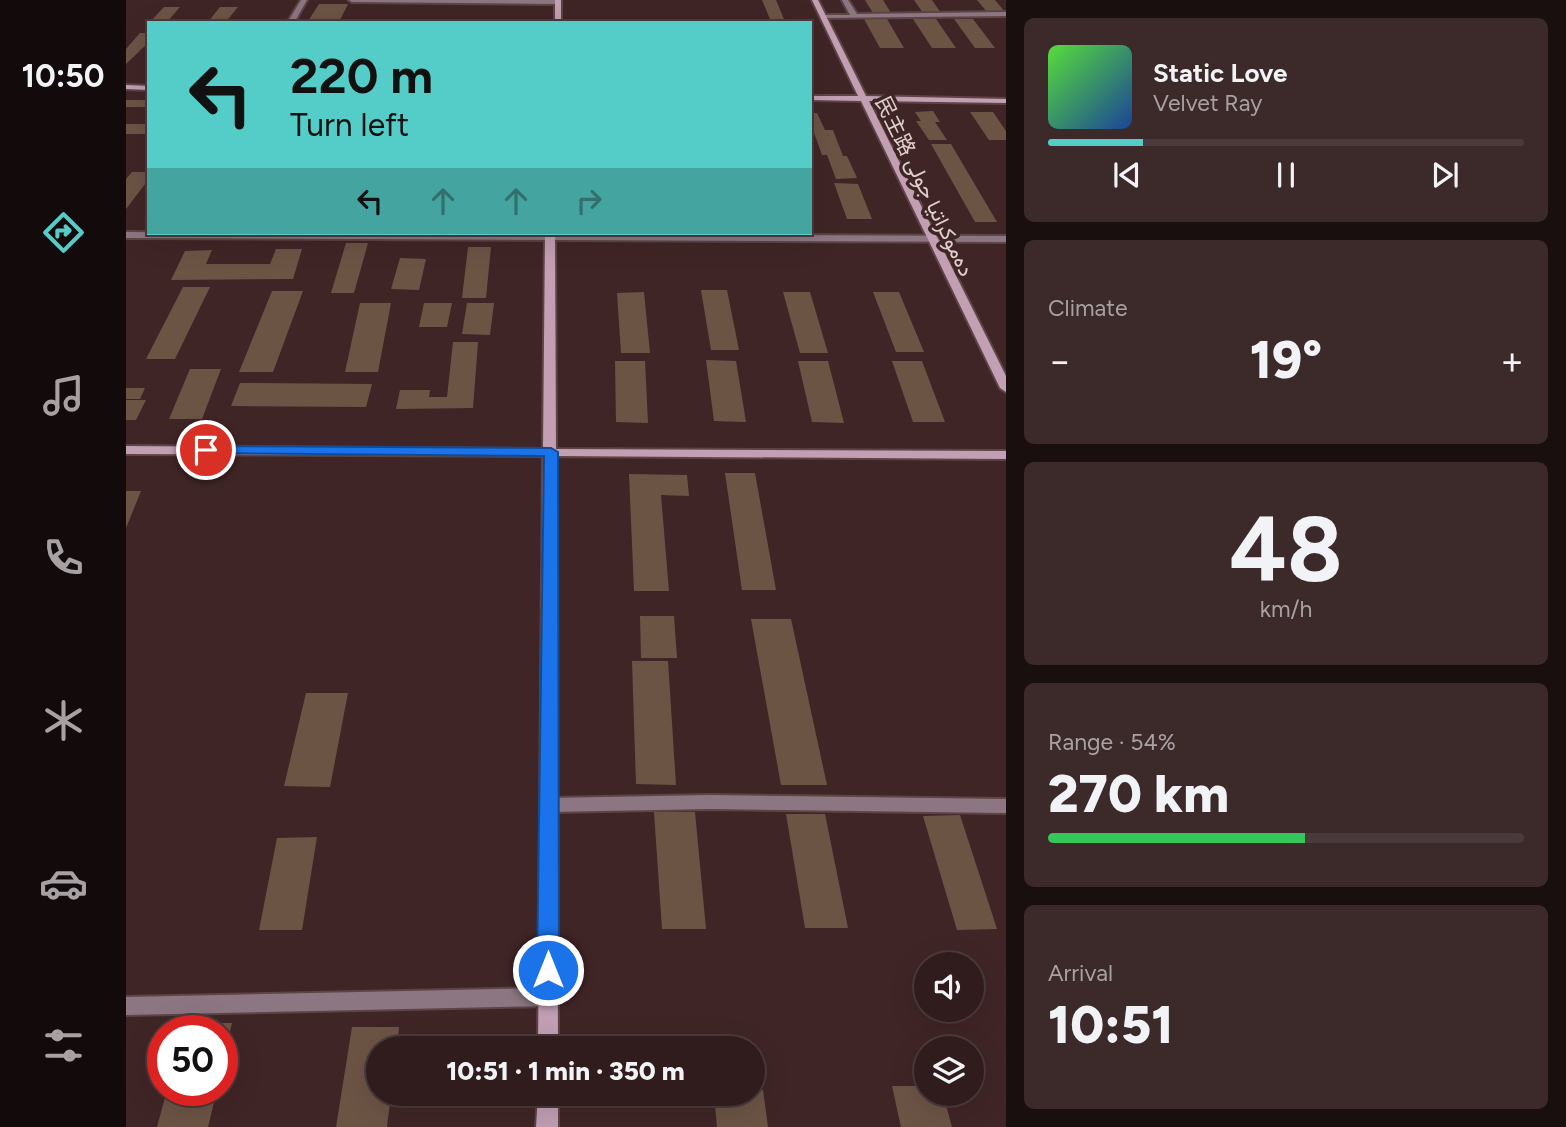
<!DOCTYPE html>
<meta charset="utf-8">
<style>
:root{--surface:#301c1c;--page:#3c2929;--text:#f1f3f6;--muted:#a8a1a3;--line:#4b3a3b;--accent:#54cdc8}
body{margin:0;font-family:Figtree,Vazirmatn,"Noto Sans SC",sans-serif;background:var(--page);color:var(--text);height:100vh;display:flex;flex-direction:column;font-size:26px;white-space:nowrap}
*{box-sizing:border-box;margin:0}
p{font-size:23px;color:var(--muted)}
.icon{flex:none;width:38px;height:38px;fill:none;stroke:currentColor;stroke-width:2;stroke-linecap:round;stroke-linejoin:round}
.map{position:relative;flex:1;overflow:hidden}
.drawer{display:flex;flex-direction:column;gap:18px;padding:18px;background:#1a0f0f;width:560px}
.drawer>*{flex:none}
.hud{position:absolute;left:21px;top:21px;width:665px;height:214px;border-radius:0px;box-shadow:0 7px 28px #0002,0 0 0 2px var(--line);background:#54cdc8;color:#111;overflow:hidden}
.buttons{position:absolute;left:788px;top:952px;display:grid;gap:14px}
.buttons a{display:grid;place-items:center;width:70px;height:70px;border-radius:50%;background:var(--surface);box-shadow:0 7px 28px #0002,0 0 0 2px var(--line);font-size:35px}
.speed{position:absolute;left:21px;top:1015px;display:flex;gap:14px;font-size:35px;font-weight:700;text-align:center}
.speed>*{display:grid;place-content:center;width:91px;height:91px;border-radius:50%;background:var(--surface);box-shadow:0 7px 28px #0002,0 0 0 2px var(--line);line-height:1}
.speed .limit{border:10px solid #d22;background:#fff;color:#111}
.pin{position:absolute;display:grid;place-items:center;width:60px;height:60px;color:#fff;margin:-30px;border:4px solid #fff;border-radius:50%;box-shadow:0 2px 7px #0007}
.me{position:absolute;width:77px;margin:-38px;rotate:0deg;stroke-linejoin:round;filter:drop-shadow(0 0 5px #0008)}
.turn{display:flex;align-items:center;gap:24px;height:147px;padding:0 28px;font-size:32px}
.turn .icon{width:91px;height:91px;stroke-width:2.5}
.turn b{display:block;font-size:49px;line-height:60px}
.lanes{display:flex;align-items:center;height:66px;padding:0 28px;background:#0003;justify-content:center;gap:35px;direction:ltr}
.lanes .off{opacity:.35}
.big{font-size:52px;font-weight:800;line-height:1.1}
.drawer .tile{flex:1;display:flex;flex-direction:column;justify-content:center;gap:10px;min-width:0;padding:0 24px;border-radius:10px;background:var(--page)}
.drawer .dial{align-items:center;gap:0}
.dial b{font-size:91px;line-height:1}
.song{display:flex;align-items:center;gap:21px}
.cover{width:84px;height:84px;border-radius:10px;background:linear-gradient(135deg,hsl(110 70% 55%),hsl(220 70% 35%))}
.played{height:7px;border-radius:4px;background:linear-gradient(90deg,var(--accent) 20%,var(--line) 20%)}
.keys{display:flex;justify-content:space-around;direction:ltr}
.heat{display:flex;justify-content:space-between;align-items:center;font-size:38px;direction:ltr}
.charge{height:10px;border-radius:5px;background:linear-gradient(90deg,#34c759 54%,var(--line) 0)}
.trip{position:absolute;left:240px;top:1036px;width:399px;height:70px;border-radius:35px;background:var(--surface);box-shadow:0 7px 28px #0002,0 0 0 2px var(--line);font-weight:800;line-height:70px;text-align:center}
main{display:flex;flex:1;min-height:0}
.menu{display:flex;flex-direction:column;width:126px;justify-content:space-around;align-items:center;background:#130b0b;color:var(--muted)}
.menu .icon{width:49px;height:49px}
.menu .active{color:var(--accent)}
.menu b{font-size:32px;color:var(--text)}
.map>svg:first-child{display:block}
</style>
<main>
<nav class="menu">
<b>10:50</b>
<svg class="icon active" aria-label="directions" viewBox="0 0 24 24"><path d="M12 3l9 9-9 9-9-9zM9 14v-3h6M13 9l2 2-2 2"/></svg>
<svg class="icon" aria-label="music" viewBox="0 0 24 24"><path d="M9 18V5l10-2v13"/><circle cx="6" cy="18" r="3"/><circle cx="16" cy="16" r="3"/></svg>
<svg class="icon" aria-label="phone" viewBox="0 0 24 24"><path d="M5 4h4l2 5-3 2q2 4 5 5l2-3 5 2v4C11 20 4 13 5 4z"/></svg>
<svg class="icon" aria-label="climate" viewBox="0 0 24 24"><path d="M12 3v18M4 7l16 10M4 17L20 7"/></svg>
<svg class="icon" aria-label="car" viewBox="0 0 24 24"><path d="M5 17H2v-5l4-1 3-4h7l3 4 3 1v5h-3M9 17h6M6 11h13"/><circle cx="7" cy="17" r="2"/><circle cx="17" cy="17" r="2"/></svg>
<svg class="icon" aria-label="filters" viewBox="0 0 24 24"><path d="M4 7h16M4 17h16"/><circle cx="9" cy="7" r="2"/><circle cx="15" cy="17" r="2"/></svg>
</nav>
<div class="map">
<svg width="880" height="1127" viewBox="0 0 880 1127">
<rect width="100%" height="100%" fill="#402526"/>
<path fill="#6c5445" d="M636,0H650L658,19H644Z
M739,0H757L765,13H747Z
M788,0H806L815,13H797Z
M851,0H869L879,12H861Z
M193,4H222L213,22L182,21Z
M38,7H54L40,23H23Z
M94,7H112L99,23H81Z
M738,19H761L778,48H754Z
M787,19H810L830,48H806Z
M828,19H847L869,48H849Z
M14,33H23V42L0,64V49Z
M0,100H23V107H0Z
M807,111L814,122H809L821,140H803L790,121H795L789,112Z
M844,112H867L880,131V140H863Z
M684,113H691L699,130H707L717,156H721L731,178L710,179L701,155H696L687,130H684Z
M0,124H23V134H0Z
M805,144H825L871,222H849Z
M6,172H23V179L0,209V179Z
M708,183L732,184L746,219H721Z
M220,243H242L228,293H205Z
M342,247H365L360,298H336Z
M150,249H176L167,279L45,280L59,251L86,250L80,264H144Z
M274,258L300,259L293,290L265,289Z
M57,287H84L49,359H20Z
M575,290H601L613,350H585Z
M146,291H177L147,372H113Z
M518,292L524,353H495L491,293Z
M657,292H684L702,353H674Z
M747,292H773L798,352H770Z
M234,303H265L252,372H219Z
M298,303H326L321,327H293Z
M341,303H368L364,335L336,334Z
M327,342H352L347,408L270,409L274,390H304L303,397H321Z
M580,360L610,361L620,422L588,421Z
M489,361H519L522,423L490,422Z
M672,361H702L718,423L686,422Z
M766,361H796L819,422H787Z
M64,369H95L76,419H43Z
M114,383L246,384L240,407L105,406Z
M0,388H19L14,399H0Z
M0,400H20L10,420H0Z
M599,473H629L650,590H616Z
M503,474L561,475L563,496L535,495L543,591H508Z
M0,491H15L0,528Z
M514,616H548L551,658H515Z
M625,619H665L701,785H655Z
M506,661H542L550,785L510,784Z
M180,693H222L204,787L158,786Z
M528,812H569L580,929H536Z
M660,814H699L722,928H679Z
M834,815L871,929L831,930L797,816Z
M191,837L176,930H133L151,838Z
M58,1023H106L97,1061L96,1031H56Z
M226,1027H273L271,1048H252V1094H265L261,1127H210Z
M766,1086H800V1094H817L826,1127H775Z
M41,1090H91L82,1127H31Z
M637,1090L642,1127H591L588,1094H626V1091Z"/>
<g fill="none" stroke-linecap="round" stroke-linejoin="round">
<g stroke="#5d4445" stroke-width="4">
<path id="street" d="M175,0H181L168,23H161Z
M223,0H432L435,2L432,4L226,2Z
M716,0H722L731,14L880,12V16L695,18L697,15H724Z
M0,232L880,236V242L0,238Z
M584,795L880,799V813L584,809L423,812L417,810L414,805L417,800L423,798Z
M422,988L429,991L432,997L429,1003L422,1006L0,1015V997Z"/>
</g>
<g stroke="#5d4445" stroke-width="4">
<path id="secondary" d="M429,0H435V23H429Z
M686,0H692L740,96L880,99V103L743,101L880,376V392L874,388L735,101L684,100V96H732Z
M0,85L23,86V90L0,89Z
M419,233H429L430,449L880,451V459L430,456L432,1048H412L417,456L0,454V446L417,449Z
M412,1094H432V1127H410Z"/>
</g>
<use href="#street" fill="#8c7682" fill-rule="evenodd"/>
<use href="#secondary" fill="#c29fb3" fill-rule="evenodd"/>
</g>
<path fill="#1a73e8" stroke="#114b97" stroke-width="2" d="M80,446L425,448L432,452L433,970L430,977L422,979L414,977L411,970L418,456L75,453V447Z"/>
<g text-anchor="middle" dominant-baseline="central" stroke-width="7" stroke-linejoin="round" paint-order="stroke">
<g font-size="21" fill="#e1d0d0" stroke="#402526">
<text transform="translate(799 186) rotate(64)">民主路 دەموكراتيا جولى</text>
</g>
</g>
</svg>
<div class="buttons">
<a><svg class="icon" aria-label="sound" viewBox="0 0 24 24"><path d="M4 9h4l5-4v14l-5-4H4zM17 9q2 3 0 6"/></svg></a>
<a><svg class="icon" aria-label="layers" viewBox="0 0 24 24"><path d="M12 4l9 5-9 5-9-5zM3 14l9 5 9-5"/></svg></a>
</div>
<div class="speed"><div class="limit">50</div></div>
<div class="pin" style="left:80px;top:450px;background:#d93025"><svg class="icon" aria-label="arrive" viewBox="0 0 24 24"><path d="M6 21V4h12l-3 4 3 4H6"/></svg></div>
<svg class="me" style="left:422px;top:970px" viewBox="-20 -20 40 40"><circle r="17" fill="#1a73e8" stroke="#fff" stroke-width="3"/><path d="M0-11L8 9 0 5-8 9z" fill="#fff"/></svg>
<div class="trip">10:51 · 1 min · 350 m</div>
<div class="hud">
<div class="turn"><svg class="icon" aria-label="left" viewBox="0 0 24 24"><path d="M17 20v-9H6M10 6l-5 5 5 5"/></svg><div><b>220 m</b>Turn left</div></div>
<div class="lanes"><svg class="icon" aria-label="left" viewBox="0 0 24 24"><path d="M17 20v-9H6M10 6l-5 5 5 5"/></svg><svg class="icon off" aria-label="ahead" viewBox="0 0 24 24"><path d="M12 20V5M6 11l6-6 6 6"/></svg><svg class="icon off" aria-label="ahead" viewBox="0 0 24 24"><path d="M12 20V5M6 11l6-6 6 6"/></svg><svg class="icon off" aria-label="right" viewBox="0 0 24 24"><path d="M7 20v-9h11M14 6l5 5-5 5"/></svg></div>
</div>
</div>
<section class="drawer">
<div class="tile">
<div class="song"><i class="cover"></i><div><b>Static Love</b><p>Velvet Ray</p></div></div>
<div class="played"></div>
<div class="keys"><svg class="icon" aria-label="previous" viewBox="0 0 24 24"><path d="M18 5L8 12l10 7zM5 5v14"/></svg><svg class="icon" aria-label="pause" viewBox="0 0 24 24"><path d="M8 5v14M16 5v14"/></svg><svg class="icon" aria-label="next" viewBox="0 0 24 24"><path d="M6 5l10 7-10 7zM19 5v14"/></svg></div>
</div>
<div class="tile"><p>Climate</p>
<div class="heat"><a>−</a><b class="big">19°</b><a>+</a></div>
</div>
<div class="tile dial"><b>48</b><p>km/h</p></div>
<div class="tile"><p>Range · 54%</p><b class="big">270 km</b><div class="charge"></div></div>
<div class="tile"><p>Arrival</p><b class="big">10:51</b></div>
</section>
</main>
